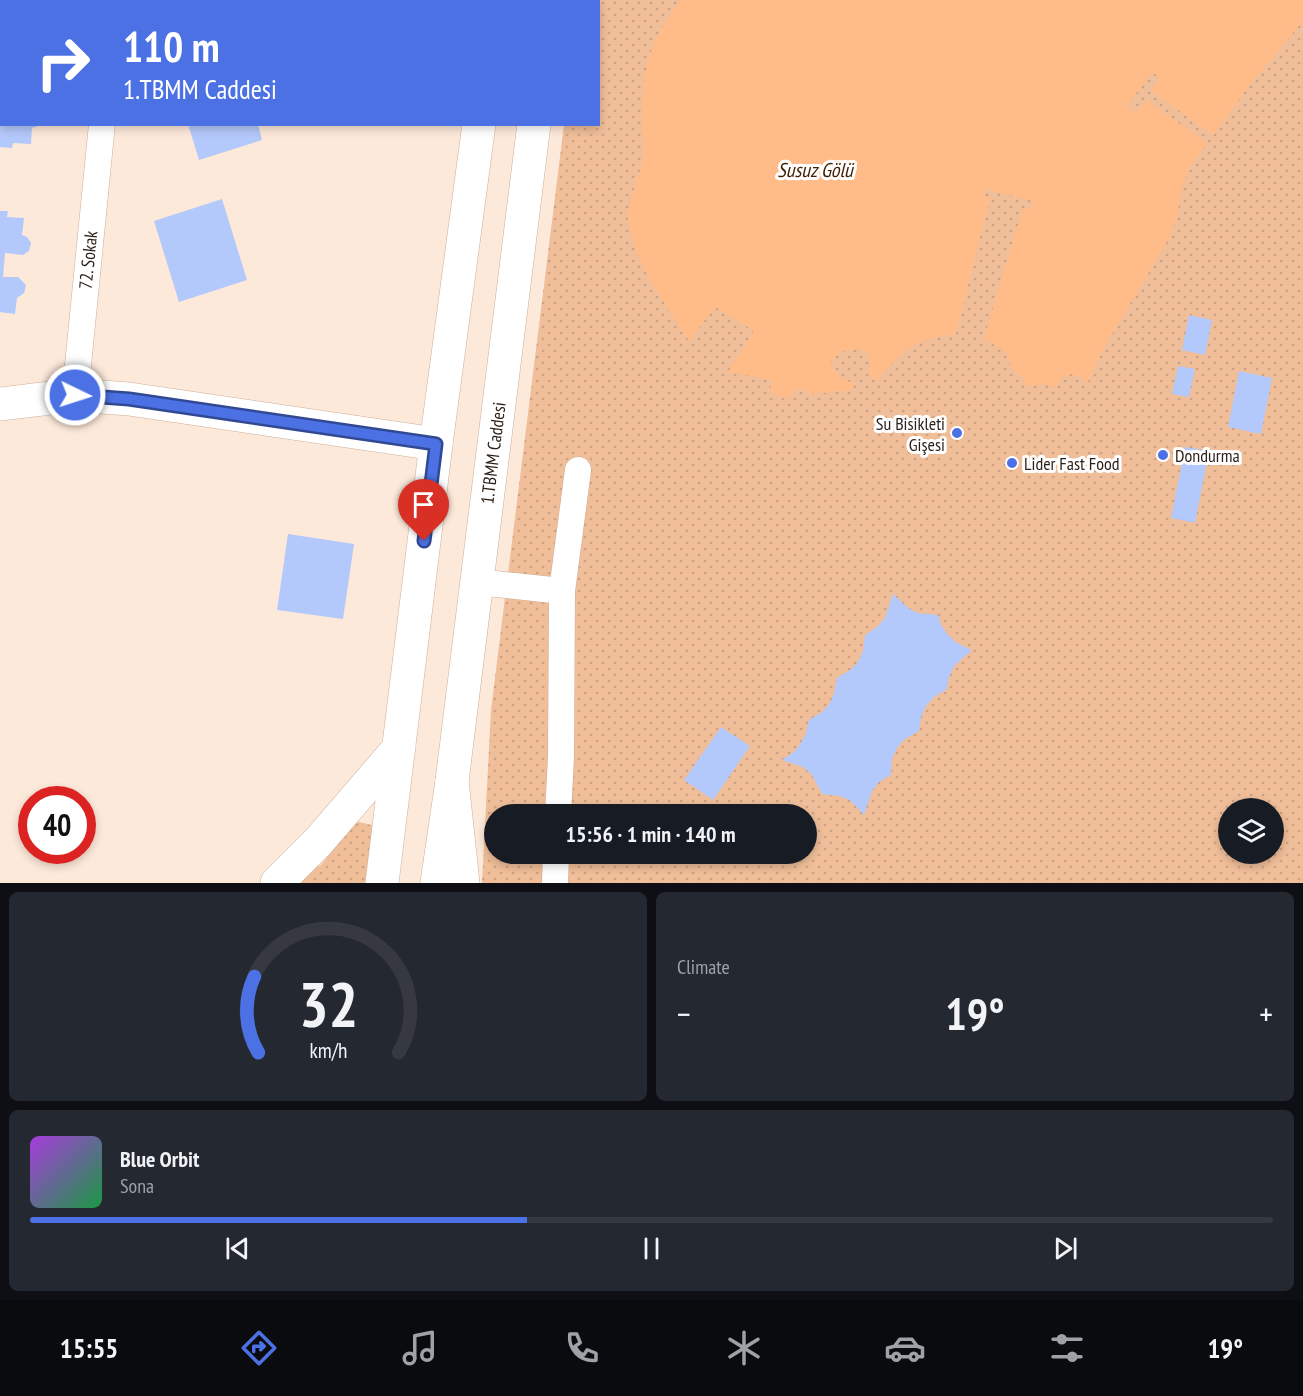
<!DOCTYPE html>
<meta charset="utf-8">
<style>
:root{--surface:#171b24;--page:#242831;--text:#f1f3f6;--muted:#9ea1a6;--line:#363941;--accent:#4b71e4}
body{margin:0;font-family:"PT Sans Narrow",sans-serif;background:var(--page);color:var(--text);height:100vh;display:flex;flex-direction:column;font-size:22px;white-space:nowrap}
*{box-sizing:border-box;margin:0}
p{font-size:20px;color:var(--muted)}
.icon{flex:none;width:33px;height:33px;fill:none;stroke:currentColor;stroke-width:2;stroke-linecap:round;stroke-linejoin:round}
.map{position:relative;height:883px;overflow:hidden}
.sheet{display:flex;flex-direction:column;gap:9px;padding:9px;background:#0d0f14;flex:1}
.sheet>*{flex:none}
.banner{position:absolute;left:0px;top:0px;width:600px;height:126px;box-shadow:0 3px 9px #0003;background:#4b71e4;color:#fff;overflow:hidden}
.fabs{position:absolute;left:1218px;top:798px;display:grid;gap:12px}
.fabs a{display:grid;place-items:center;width:66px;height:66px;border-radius:50%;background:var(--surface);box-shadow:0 3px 9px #0003;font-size:30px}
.speed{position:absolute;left:18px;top:786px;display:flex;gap:12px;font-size:30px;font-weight:700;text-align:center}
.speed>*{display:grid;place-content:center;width:78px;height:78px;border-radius:50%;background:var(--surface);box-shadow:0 3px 9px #0003;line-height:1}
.speed .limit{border:9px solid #d22;background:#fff;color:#111}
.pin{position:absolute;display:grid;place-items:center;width:51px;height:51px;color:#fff;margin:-62px -26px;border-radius:50% 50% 50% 0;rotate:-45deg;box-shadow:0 0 6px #0007}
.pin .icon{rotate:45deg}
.me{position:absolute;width:66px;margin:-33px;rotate:94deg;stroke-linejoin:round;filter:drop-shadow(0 0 4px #0008)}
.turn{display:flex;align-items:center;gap:21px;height:126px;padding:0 24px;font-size:27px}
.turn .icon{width:78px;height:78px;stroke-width:2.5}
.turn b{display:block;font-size:42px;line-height:51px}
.big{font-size:45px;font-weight:700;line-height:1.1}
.sheet .widget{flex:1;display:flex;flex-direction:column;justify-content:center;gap:9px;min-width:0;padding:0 21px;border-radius:9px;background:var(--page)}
.sheet .dial{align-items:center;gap:0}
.dial svg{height:156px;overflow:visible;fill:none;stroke:var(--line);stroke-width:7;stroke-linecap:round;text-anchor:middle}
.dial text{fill:var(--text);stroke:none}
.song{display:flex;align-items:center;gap:18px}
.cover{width:72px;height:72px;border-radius:9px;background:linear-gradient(135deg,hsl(280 70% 55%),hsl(140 70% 35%))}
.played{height:6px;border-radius:3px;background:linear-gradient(90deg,var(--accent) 40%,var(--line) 40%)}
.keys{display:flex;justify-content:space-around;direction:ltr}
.heat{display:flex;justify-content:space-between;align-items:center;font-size:33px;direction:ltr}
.sheet .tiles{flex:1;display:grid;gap:9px;grid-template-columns:1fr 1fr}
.widget:last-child{grid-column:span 2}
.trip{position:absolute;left:484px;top:804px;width:333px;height:60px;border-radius:30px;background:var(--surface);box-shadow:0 3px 9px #0003;font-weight:700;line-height:60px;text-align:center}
.dock{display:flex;height:96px;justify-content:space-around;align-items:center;background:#090b0e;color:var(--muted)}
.dock .icon{width:42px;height:42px}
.dock .selected{color:var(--accent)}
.dock b{font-size:27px;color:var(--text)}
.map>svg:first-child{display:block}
</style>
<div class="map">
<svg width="1303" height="883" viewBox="0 0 1303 883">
<defs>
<pattern id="green-dots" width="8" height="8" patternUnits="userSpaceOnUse" patternTransform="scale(1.5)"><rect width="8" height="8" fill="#f0be99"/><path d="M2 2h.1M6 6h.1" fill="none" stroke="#cea383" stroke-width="1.8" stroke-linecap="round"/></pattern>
</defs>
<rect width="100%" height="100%" fill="#fde9da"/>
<path fill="url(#green-dots)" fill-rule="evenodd" d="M580,0H1303V883H482L491,710L564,125L598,124V2L580,1ZM1228,808H1274V854H1228ZM495,814H807V854H495Z
M355,821L376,826L368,883H296L315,863L320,866Z"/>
<path fill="#ffbc89" d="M681,0H1303V21L1249,86L1213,135L1151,91L1160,78L1152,72L1127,106L1136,113L1146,100L1207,143L1189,168L1181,192L1177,216L1169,238L1101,353L1087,384L1082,377L1071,374L1060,379L1057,387L1040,384L1029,387L1025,384L1022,377L1013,369L1006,353L984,338L1023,208L1030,209L1033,201L985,189L983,196L990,198L956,334C914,339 904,349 877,380L871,378L868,370L871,363L869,354C854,346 842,348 831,361C834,375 842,379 855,384L850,390L814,394L798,389L786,399L770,392L772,380L728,372L754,331L715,307L689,341C666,304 635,266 628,220C626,209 639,177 642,163C645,149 642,132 642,118C643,65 649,42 681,0Z"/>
<path fill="#b3c8fb" d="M0,124H41V125L32,128L31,144L13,143L12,148L0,147Z
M188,124H258L262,140L199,160Z
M222,199L247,280L179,302L154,221Z
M0,211H8L7,217L24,218L22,235L27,237L31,243L29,251L23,255L5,253L3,277H18L26,285L24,293L17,298L15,314L0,312Z
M1189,315L1212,320L1205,355L1182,350Z
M1178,366L1195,369L1189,397L1172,394Z
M1239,371L1272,378L1261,434L1228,427Z
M1185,447L1209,451L1195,523L1171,518Z
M288,534L354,544L343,619L277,610Z
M893,594L908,608L918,613L938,615L941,625L948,635L957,643L972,650L954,666L949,677L947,689L934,697L926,706L921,717L919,731L905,739L897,748L892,759L891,775L879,782L872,791L864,815L851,801L840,796L822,794L812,775L803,767L782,760L794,752L801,743L806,733L809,720L822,712L830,703L834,693L837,678L850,670L858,662L863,651L865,635L877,627L885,618Z
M721,727L750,746L713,800L684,780Z"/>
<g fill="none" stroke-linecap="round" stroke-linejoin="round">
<g stroke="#ceae97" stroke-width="27">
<path id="street" d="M114,2V0
M75,395L102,124
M477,582L562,591
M558,814L561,757L562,591L578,470
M555,883L556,854"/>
</g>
<g stroke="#ceae97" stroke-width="34">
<path id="secondary" d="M0,404L75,395L129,399L436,444"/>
</g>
<g stroke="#ceae97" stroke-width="34">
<path id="primary" d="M496,2V0
M549,2L550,0
M382,883L436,444L479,124
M437,883L452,781L534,124"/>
</g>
<g stroke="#ceae97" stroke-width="34">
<path id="highway" d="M452,781L463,883
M277,883L318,842L399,748"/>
</g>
<use href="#street" stroke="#fff" stroke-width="26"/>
<use href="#secondary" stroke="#fff" stroke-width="33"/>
<use href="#primary" stroke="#fff" stroke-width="33"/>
<use href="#highway" stroke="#fff" stroke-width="33"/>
</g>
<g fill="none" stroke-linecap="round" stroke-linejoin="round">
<g stroke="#314994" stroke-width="15">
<path id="route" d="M75,395L129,399L436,444L424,541"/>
</g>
<use href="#route" stroke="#4b71e4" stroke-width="10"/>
</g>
<g fill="#4b71e4" stroke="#fff" stroke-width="2">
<circle cx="957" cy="433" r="6"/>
<circle cx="1163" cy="455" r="6"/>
<circle cx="1012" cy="463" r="6"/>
</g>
<g text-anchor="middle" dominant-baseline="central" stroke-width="6" stroke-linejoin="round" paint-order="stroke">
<g font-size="18" fill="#2b1f16" stroke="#fff">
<text transform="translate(88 260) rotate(-84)">72. Sokak</text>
<text transform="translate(493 453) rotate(-83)">1.TBMM Caddesi</text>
</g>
<g font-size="18" fill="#2b1f16" stroke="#fff" text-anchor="start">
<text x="945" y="423" text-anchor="end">Su Bisikleti<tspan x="945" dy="21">Gişesi</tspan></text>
<text x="1175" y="455">Dondurma</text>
<text x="1024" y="463">Lider Fast Food</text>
</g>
<g font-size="20" font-style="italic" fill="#412205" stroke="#fff">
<text x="815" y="170">Susuz Gölü</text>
</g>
</g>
</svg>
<div class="fabs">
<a><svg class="icon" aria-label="layers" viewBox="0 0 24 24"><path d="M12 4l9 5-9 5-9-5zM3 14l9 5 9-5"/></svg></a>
</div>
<div class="speed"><div class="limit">40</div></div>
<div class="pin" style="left:424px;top:541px;background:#d93025"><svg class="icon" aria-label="arrive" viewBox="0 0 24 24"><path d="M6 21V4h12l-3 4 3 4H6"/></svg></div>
<svg class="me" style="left:75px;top:395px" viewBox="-20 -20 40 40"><circle r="17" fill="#4b71e4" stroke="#fff" stroke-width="3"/><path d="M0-11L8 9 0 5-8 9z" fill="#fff"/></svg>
<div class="trip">15:56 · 1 min · 140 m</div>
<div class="banner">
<div class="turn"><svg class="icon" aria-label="right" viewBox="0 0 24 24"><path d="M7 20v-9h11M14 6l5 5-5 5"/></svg><div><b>110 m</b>1.TBMM Caddesi</div></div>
</div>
</div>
<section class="sheet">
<div class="tiles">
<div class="widget dial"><svg viewBox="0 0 100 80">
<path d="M14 69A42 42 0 1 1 86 69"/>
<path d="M14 69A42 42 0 0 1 12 30" stroke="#4b71e4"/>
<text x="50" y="56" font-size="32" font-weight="700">32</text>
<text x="50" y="72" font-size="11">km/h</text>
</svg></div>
<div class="widget"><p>Climate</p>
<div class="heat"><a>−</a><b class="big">19°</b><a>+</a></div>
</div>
<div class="widget">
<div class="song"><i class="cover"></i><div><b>Blue Orbit</b><p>Sona</p></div></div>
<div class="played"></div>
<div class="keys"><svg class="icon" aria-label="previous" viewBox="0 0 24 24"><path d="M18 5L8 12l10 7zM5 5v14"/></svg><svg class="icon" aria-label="pause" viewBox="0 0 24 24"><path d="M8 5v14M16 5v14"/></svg><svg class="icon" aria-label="next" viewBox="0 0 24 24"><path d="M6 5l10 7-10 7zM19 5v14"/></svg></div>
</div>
</div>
</section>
<nav class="dock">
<b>15:55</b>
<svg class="icon selected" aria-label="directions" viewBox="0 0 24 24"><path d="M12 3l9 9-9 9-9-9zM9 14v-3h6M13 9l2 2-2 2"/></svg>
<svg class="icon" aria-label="music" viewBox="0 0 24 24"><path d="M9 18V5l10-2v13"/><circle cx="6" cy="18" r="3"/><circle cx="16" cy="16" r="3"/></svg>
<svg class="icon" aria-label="phone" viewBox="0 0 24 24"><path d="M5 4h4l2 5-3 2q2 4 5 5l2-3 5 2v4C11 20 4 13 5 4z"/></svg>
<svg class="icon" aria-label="climate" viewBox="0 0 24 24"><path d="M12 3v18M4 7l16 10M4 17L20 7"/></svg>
<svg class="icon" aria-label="car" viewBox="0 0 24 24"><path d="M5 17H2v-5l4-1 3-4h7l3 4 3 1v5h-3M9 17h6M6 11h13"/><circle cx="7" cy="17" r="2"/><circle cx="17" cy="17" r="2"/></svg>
<svg class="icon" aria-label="filters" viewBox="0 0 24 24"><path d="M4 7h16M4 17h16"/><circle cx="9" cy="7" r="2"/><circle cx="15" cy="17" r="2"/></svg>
<b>19°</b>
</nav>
